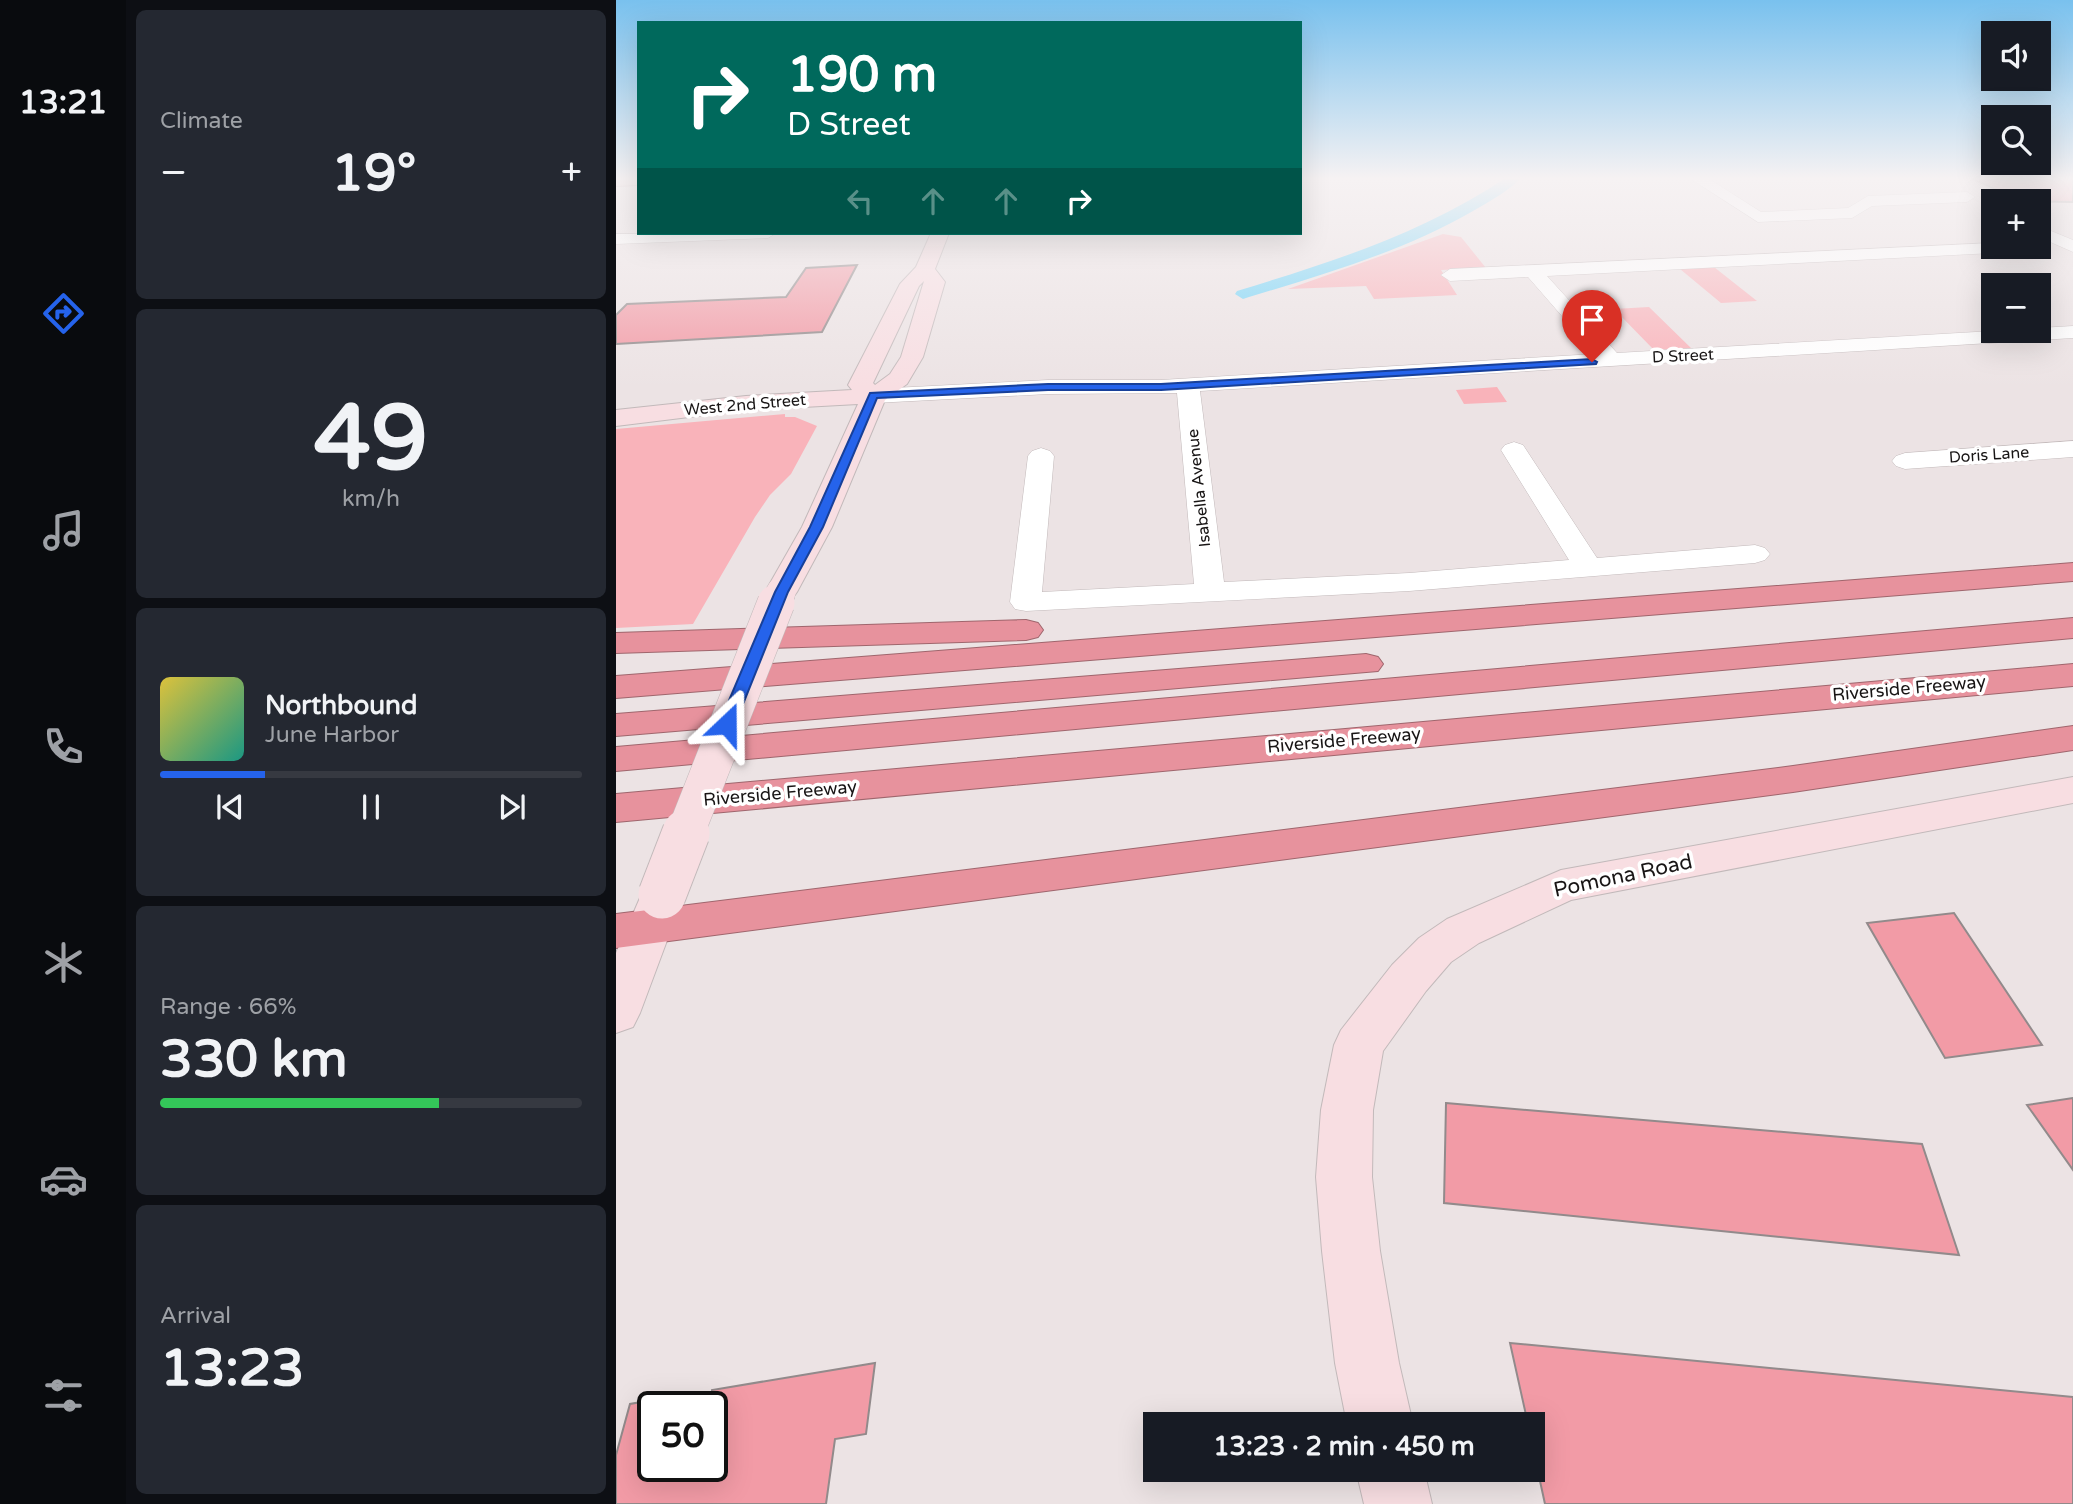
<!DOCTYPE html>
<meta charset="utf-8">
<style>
:root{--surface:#171b24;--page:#242831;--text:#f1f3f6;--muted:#9ea1a6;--line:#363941;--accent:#2563eb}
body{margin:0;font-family:"Varela Round",sans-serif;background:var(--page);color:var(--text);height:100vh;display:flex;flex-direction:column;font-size:26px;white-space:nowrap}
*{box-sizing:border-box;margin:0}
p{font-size:23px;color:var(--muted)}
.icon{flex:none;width:38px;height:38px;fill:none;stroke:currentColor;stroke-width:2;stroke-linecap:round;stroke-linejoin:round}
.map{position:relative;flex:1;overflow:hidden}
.details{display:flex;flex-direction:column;gap:10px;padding:10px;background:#0d0f14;width:490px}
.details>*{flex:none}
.top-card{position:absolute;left:21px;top:21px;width:665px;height:214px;border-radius:0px;box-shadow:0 7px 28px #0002;background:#00695c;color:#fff;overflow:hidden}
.controls{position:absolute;left:1365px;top:21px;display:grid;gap:14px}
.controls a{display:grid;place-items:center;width:70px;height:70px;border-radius:0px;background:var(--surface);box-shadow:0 7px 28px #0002;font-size:35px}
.speed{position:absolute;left:21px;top:1391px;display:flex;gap:14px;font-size:35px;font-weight:700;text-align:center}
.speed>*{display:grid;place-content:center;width:91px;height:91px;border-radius:50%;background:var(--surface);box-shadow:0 7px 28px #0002;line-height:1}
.speed .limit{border:4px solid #111;border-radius:10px;background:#fff;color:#111}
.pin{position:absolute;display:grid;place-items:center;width:60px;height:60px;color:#fff;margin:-72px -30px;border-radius:50% 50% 50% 0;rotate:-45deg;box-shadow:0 0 7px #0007}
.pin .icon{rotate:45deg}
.me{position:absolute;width:77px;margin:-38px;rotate:23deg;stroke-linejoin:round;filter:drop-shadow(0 0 5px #0008)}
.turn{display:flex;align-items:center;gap:24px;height:147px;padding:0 35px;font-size:32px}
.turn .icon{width:91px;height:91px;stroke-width:2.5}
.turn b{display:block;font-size:49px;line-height:60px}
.lanes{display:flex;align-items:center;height:66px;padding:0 35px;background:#0003;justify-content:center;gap:35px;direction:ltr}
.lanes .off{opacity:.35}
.big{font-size:52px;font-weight:700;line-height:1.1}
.details .widget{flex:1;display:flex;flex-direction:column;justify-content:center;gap:10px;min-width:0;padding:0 24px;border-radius:10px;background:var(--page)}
.details .dial{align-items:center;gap:0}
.dial b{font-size:91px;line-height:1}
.song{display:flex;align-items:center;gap:21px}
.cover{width:84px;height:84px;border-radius:10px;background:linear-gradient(135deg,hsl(50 70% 55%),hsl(170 70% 35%))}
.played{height:7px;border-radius:4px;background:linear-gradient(90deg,var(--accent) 25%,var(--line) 25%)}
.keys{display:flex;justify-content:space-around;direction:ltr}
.heat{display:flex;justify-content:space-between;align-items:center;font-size:38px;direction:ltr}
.charge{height:10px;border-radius:5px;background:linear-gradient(90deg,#34c759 66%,var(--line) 0)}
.trip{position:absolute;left:527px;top:1412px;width:402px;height:70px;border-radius:0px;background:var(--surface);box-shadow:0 7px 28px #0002;font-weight:700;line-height:70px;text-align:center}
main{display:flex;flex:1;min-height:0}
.tabs{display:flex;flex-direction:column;width:126px;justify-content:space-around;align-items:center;background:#090b0e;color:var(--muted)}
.tabs .icon{width:49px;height:49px}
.tabs .on{color:var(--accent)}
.tabs b{font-size:32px;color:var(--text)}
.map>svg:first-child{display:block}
</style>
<main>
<nav class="tabs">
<b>13:21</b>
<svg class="icon on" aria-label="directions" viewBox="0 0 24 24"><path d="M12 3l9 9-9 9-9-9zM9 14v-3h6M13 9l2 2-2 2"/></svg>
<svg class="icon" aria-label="music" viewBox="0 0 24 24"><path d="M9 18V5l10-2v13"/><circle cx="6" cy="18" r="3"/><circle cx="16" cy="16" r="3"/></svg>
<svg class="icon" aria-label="phone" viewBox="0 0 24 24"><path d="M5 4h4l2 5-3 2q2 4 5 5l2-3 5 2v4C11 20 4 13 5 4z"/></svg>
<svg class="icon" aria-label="climate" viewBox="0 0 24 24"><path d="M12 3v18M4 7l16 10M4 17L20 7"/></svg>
<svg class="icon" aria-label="car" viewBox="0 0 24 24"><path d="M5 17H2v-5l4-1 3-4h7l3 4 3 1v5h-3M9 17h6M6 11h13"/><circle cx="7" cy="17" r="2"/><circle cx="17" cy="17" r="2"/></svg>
<svg class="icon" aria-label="filters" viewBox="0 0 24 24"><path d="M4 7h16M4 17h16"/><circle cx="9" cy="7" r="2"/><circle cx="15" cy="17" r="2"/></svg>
</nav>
<section class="details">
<div class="widget"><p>Climate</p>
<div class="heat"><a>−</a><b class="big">19°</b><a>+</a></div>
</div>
<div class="widget dial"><b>49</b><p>km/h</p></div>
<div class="widget">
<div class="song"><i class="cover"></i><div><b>Northbound</b><p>June Harbor</p></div></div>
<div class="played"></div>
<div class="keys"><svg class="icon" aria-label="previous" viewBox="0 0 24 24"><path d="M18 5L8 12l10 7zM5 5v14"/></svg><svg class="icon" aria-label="pause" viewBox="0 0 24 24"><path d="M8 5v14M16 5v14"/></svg><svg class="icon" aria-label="next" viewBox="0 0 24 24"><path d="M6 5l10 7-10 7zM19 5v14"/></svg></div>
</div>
<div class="widget"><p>Range · 66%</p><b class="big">330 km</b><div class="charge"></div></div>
<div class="widget"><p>Arrival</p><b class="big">13:23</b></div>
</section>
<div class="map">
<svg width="1457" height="1504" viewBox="0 0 1457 1504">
<rect width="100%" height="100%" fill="#ece3e4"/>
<path fill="#f9b3ba" d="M827,234L845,237L870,268L825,270L841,295L758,299L750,286L672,289Z
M1098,267L1141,301L1105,303L1064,269Z
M1033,307L1075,348L1038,350L998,309Z
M881,387L891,402L848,404L840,390Z
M169,414V417H179L201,426L175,474L154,495L139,517L77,624L0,628V429Z"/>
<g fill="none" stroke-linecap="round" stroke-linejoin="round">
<path fill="#73d4f8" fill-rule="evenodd" d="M891,177H906C893,191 874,201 857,211C788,251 709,274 633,297L627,299L619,294L621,291C716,262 808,233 891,177Z"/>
</g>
<path fill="#f29ba6" stroke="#928a8b" stroke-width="2" d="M1353,177H1457V202L1405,201Z
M241,265L206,332L0,344V315L11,304L170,297L190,268Z
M1338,913L1426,1045L1329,1058L1251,923Z
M1457,1098V1170L1411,1105Z
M830,1103L1306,1144L1343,1255L828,1203Z
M894,1343L1457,1397V1504H929L917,1449V1424H912Z
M259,1363L250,1434L219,1439L210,1504H0V1455L14,1404L37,1400V1466H96V1390Z"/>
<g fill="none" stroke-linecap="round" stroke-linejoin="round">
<g stroke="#c2b9ba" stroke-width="1">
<path id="minor" d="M1072,177H1090L1145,212L1232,208L1252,196L1351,192L1359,197L1351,202L1256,206L1236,218L1142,222Z
M1423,226L1457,240V252L1423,237Z
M160,233L152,238L0,244V234Z
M1377,243V247H1405L1396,252L931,276L1001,353L1377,331H1423V328L1457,326V338L584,391L608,582L793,573L953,560L885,450L889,445L898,442L907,445L981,558L1139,545L1149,548L1154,554L1149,560L1139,563L793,591L410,611L399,609L394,602L412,456L416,451L425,448L434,451L438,456L426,592L578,584L561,393L432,394L258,403L250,401L246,396L250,391L258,389L432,380H545L979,354L912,277L834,281L825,275L834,269Z
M1457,441V457L1289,469L1280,466L1276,461L1280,456L1289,453Z"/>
</g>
<g stroke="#c2b9ba" stroke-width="2">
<path id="secondary" d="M315,233H333L319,269L329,282L307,357L291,384L269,400L216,527L181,592L176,599L165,602L154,599L149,592L186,527L242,404L130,410L0,426V410L130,396L236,390L232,385L284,284L300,267ZM308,281L285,357L274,374L259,385L257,383L303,286Z
M1457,777V803L955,900L863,943L835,962L810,991L767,1051L757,1110L756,1177L764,1251L783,1363L797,1424H731L719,1363L706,1251L700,1177L705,1110L718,1045L725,1030L776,965L803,938L831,919L945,870Z
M46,879L62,884L68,895L24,1013L17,1027L0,1033V953L30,884Z
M740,1470H808L816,1504H748Z"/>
</g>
<g stroke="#9f666d" stroke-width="2">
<path id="primary" d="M0,177H23V185L0,186Z"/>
</g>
<g stroke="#9f666d" stroke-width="2">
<path id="motorway" d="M1457,563V581L0,698V676Z
M1457,618V638L0,771V747Z
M410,620L422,623L427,630L422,637L410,640L0,653V633Z
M750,654L762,657L767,664L762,671L0,736V714Z
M1457,664V686L0,822V794Z
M1457,726V750L1177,792L0,948V914L1177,766Z"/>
</g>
<use href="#minor" fill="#fff" fill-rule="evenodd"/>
<use href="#secondary" fill="#f8dee2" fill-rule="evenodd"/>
<use href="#primary" fill="#f1bec4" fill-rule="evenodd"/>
<use href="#motorway" fill="#e7929d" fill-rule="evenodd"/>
<g stroke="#c2b9ba" stroke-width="30" stroke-linecap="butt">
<path id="secondary-bridge-far2" d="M160,605L165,592"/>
</g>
<g stroke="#c2b9ba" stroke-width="38" stroke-linecap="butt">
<path id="secondary-bridge-far1" d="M69,834L160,603"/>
</g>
<g stroke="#c2b9ba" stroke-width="49" stroke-linecap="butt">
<path id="secondary-bridge" d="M46,895L70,833"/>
</g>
<use href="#secondary-bridge-far2" stroke="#f8dee2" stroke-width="29"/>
<use href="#secondary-bridge-far1" stroke="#f8dee2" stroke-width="37"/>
<use href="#secondary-bridge" stroke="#f8dee2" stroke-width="47"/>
</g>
<linearGradient id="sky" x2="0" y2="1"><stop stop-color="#79c1ee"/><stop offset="0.46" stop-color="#f6f2f3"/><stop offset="1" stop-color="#f6f2f3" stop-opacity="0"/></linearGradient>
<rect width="1457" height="388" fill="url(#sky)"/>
<path fill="#2563eb" stroke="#184099" stroke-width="2" d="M976,359L981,362L980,364L545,390H432L261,398L207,527L172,592L119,724L111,728L103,724L159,592L194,527L254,393L432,384H545Z"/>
<g text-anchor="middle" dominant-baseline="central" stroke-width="7" stroke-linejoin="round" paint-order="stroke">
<g font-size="16" fill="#181515" stroke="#fff">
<text transform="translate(1067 356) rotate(-3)">D Street</text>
<text transform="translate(129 405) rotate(-5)">West 2nd Street</text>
<text transform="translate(1373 455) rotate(-4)">Doris Lane</text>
<text transform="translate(583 488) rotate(-96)">Isabella Avenue</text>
</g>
<g font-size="18" fill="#181515" stroke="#fff">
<text transform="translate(1293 688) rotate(-5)">Riverside Freeway</text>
<text transform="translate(728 740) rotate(-5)">Riverside Freeway</text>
<text transform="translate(164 793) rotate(-5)">Riverside Freeway</text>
</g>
<g font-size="21" fill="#181515" stroke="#fff">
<text transform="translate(1007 876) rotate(-12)">Pomona Road</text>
</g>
</g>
</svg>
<div class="controls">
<a><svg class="icon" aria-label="sound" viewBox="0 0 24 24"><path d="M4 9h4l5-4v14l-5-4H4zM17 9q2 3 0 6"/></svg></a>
<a><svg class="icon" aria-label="search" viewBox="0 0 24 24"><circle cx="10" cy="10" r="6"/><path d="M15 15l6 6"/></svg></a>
<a>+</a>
<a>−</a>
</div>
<div class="speed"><div class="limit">50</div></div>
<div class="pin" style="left:976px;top:362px;background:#d93025"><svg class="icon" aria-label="arrive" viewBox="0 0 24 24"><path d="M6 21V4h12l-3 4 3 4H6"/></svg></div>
<svg class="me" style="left:111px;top:724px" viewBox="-20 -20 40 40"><path d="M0-17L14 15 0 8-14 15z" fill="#2563eb" stroke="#fff" stroke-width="4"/></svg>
<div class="trip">13:23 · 2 min · 450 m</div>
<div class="top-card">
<div class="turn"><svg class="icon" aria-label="right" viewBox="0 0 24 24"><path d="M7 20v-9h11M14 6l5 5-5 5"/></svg><div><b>190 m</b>D Street</div></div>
<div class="lanes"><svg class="icon off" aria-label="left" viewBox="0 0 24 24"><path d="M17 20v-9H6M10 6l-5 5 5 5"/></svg><svg class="icon off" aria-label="ahead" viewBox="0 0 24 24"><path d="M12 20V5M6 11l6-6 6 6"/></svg><svg class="icon off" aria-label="ahead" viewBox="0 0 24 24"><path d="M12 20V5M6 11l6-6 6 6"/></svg><svg class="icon" aria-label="right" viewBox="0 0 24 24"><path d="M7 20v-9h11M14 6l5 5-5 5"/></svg></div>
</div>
</div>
</main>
